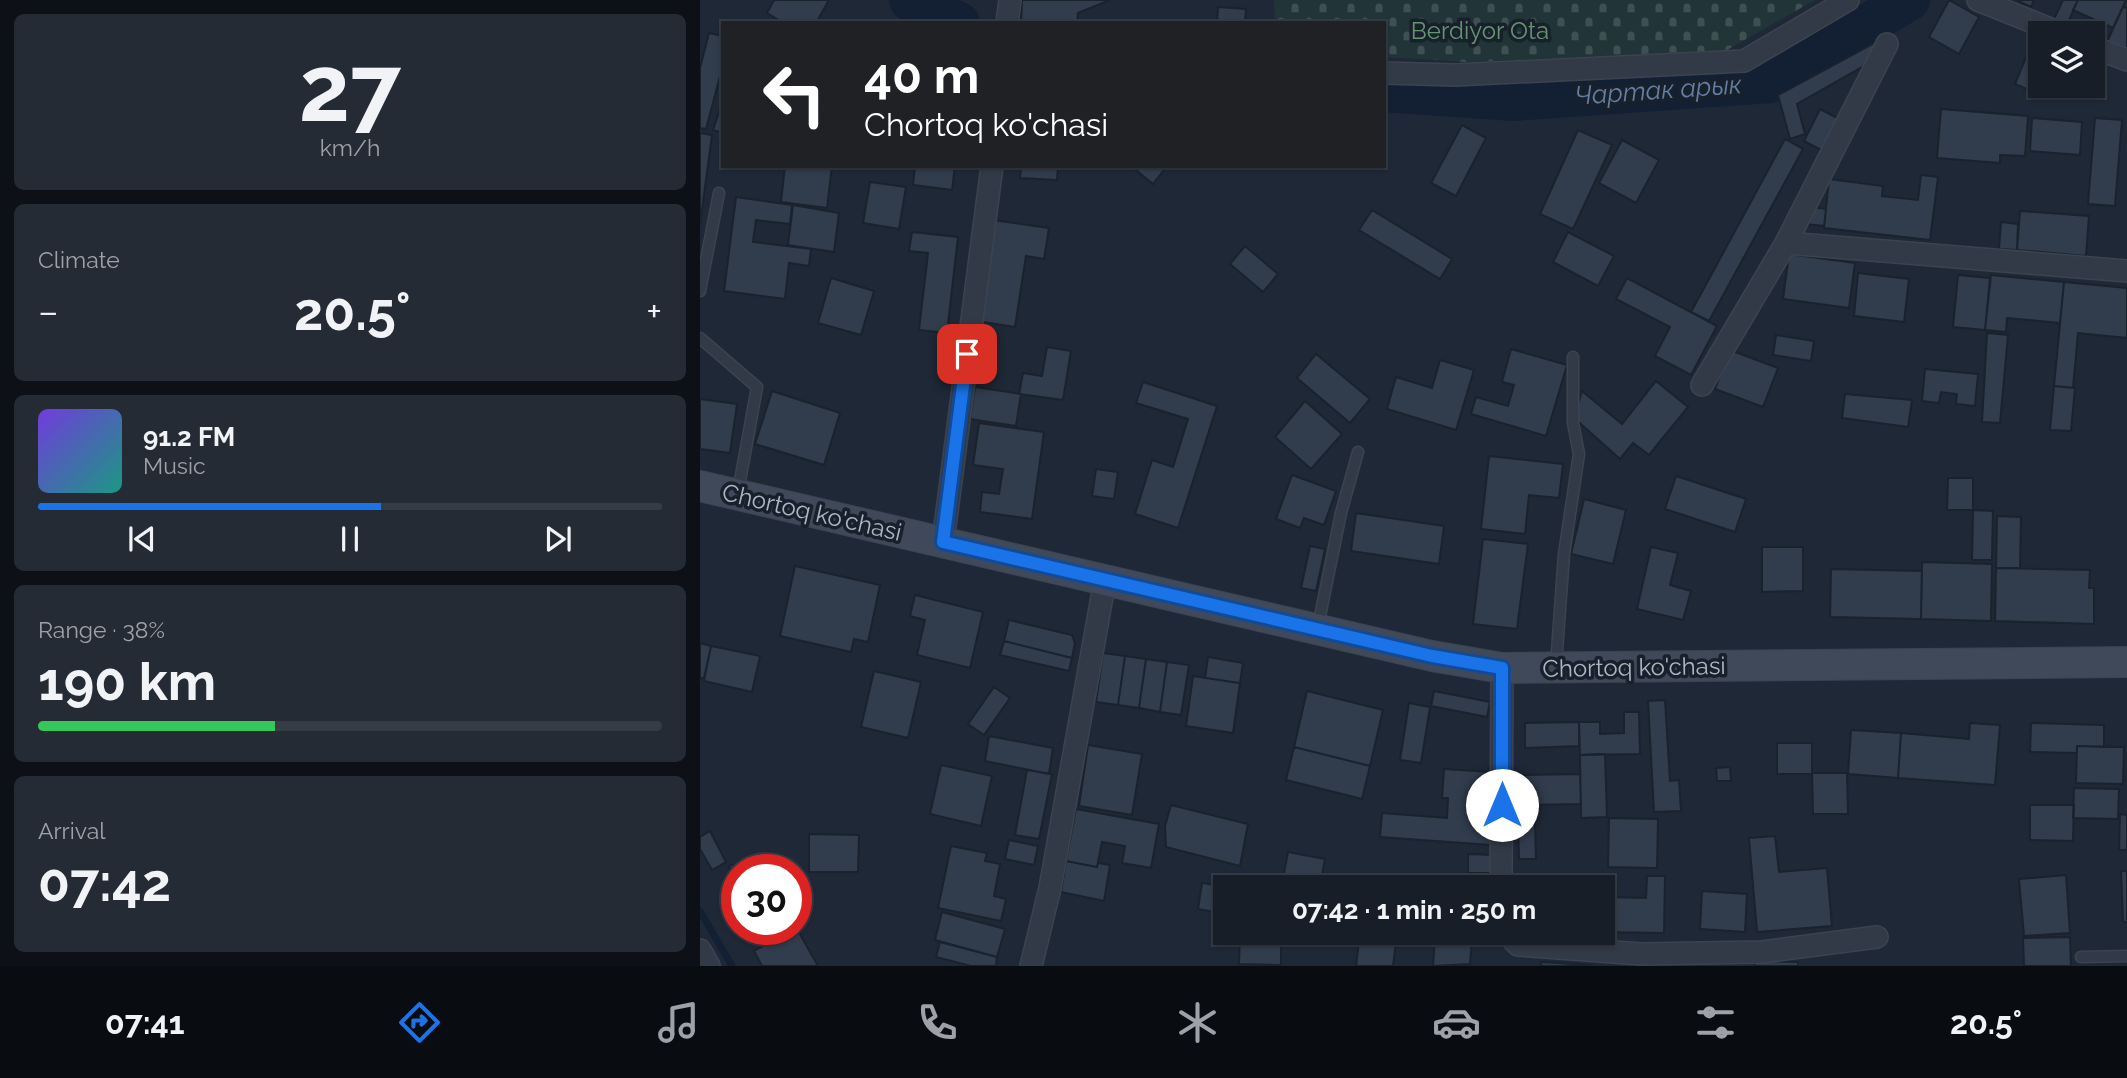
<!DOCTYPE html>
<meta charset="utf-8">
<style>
:root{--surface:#171e28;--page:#242b34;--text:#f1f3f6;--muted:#9ea2a8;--line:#363c45;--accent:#1a73e8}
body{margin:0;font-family:Raleway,sans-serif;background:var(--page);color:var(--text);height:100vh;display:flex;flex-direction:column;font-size:26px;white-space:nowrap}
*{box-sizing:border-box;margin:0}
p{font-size:23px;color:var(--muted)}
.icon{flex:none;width:38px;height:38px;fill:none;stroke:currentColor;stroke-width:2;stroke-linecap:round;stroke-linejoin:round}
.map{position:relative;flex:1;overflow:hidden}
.details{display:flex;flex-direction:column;gap:14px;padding:14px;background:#0d1016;width:700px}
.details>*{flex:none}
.top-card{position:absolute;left:21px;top:21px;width:665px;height:147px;border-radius:0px;box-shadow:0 2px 5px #0004,0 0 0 2px var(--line);background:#202124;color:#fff;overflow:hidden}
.fabs{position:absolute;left:1328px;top:21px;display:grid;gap:14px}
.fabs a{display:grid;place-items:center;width:77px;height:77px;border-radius:0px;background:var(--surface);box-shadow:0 2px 5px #0004,0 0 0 2px var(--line);font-size:35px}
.speed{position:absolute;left:21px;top:854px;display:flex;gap:14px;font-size:35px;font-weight:700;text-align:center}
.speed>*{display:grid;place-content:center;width:91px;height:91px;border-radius:50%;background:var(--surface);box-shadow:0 2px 5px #0004,0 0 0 2px var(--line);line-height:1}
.speed .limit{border:10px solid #d22;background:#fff;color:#111}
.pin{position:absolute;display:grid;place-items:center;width:60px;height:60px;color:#fff;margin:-30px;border-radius:14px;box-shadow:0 4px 10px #0006}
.me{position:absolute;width:77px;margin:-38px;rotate:0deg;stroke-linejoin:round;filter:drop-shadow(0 0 5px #0008)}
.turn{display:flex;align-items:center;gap:24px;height:147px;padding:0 28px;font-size:32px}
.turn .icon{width:91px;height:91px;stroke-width:2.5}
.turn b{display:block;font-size:49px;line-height:60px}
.big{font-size:52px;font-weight:700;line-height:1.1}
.details .card{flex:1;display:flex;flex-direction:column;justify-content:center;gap:10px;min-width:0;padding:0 24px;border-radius:10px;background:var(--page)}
.details .dial{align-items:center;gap:0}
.dial b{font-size:91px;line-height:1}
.song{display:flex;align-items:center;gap:21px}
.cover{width:84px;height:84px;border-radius:10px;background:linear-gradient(135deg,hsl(260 70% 55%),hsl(170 70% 35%))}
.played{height:7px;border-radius:4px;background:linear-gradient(90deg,var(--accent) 55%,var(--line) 55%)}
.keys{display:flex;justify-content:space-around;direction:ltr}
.heat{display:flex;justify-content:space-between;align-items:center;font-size:38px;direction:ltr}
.charge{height:10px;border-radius:5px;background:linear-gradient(90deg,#34c759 38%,var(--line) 0)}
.trip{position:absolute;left:513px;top:875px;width:402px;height:70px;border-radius:0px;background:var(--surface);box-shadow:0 2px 5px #0004,0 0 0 2px var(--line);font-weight:700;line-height:70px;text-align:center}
.dock{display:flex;height:112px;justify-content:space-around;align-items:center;background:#090c10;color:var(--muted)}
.dock .icon{width:49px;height:49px}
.dock .on{color:var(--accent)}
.dock b{font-size:32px;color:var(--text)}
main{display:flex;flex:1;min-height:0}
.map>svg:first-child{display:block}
</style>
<main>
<section class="details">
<div class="card dial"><b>27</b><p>km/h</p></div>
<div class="card"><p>Climate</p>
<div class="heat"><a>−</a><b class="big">20.5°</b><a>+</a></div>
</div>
<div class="card">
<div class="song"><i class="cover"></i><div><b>91.2 FM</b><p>Music</p></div></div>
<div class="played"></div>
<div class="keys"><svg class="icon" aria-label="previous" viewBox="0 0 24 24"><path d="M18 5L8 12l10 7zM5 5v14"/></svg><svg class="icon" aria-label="pause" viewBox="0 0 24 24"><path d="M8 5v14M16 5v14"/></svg><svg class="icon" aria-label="next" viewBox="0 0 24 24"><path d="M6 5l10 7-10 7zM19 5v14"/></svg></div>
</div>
<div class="card"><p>Range · 38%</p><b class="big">190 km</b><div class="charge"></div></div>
<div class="card"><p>Arrival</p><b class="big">07:42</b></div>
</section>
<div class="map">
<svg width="1427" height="966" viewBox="0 0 1427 966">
<defs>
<pattern id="cemetery-stones" width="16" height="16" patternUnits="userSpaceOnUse" patternTransform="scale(1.75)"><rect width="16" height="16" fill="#213437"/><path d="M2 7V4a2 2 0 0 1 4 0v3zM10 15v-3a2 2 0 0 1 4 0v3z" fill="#3f4f52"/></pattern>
</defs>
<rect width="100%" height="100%" fill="#1f2836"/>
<path fill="url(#cemetery-stones)" d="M574,0H1115L1027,50L768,62L684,57V23H575Z"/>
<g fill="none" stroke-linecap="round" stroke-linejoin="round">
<path stroke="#132033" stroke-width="7" d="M0,911L32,966"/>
<path stroke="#132033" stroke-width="42" d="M210,0L259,23
M684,91L814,100L1071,82L1209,0"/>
</g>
<path fill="#313c4d" stroke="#1a222d" stroke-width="2" d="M74,0H129L116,23H84L67,13Z
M322,0H410L378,13L377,23H321Z
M1249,0L1279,17L1259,54L1229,37Z
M1316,0H1334L1331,7Z
M1363,0H1378L1367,25L1354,19Z
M1378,0H1426L1413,28L1373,10Z
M518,7L546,9L545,23H517Z
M1423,7L1427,8V52L1407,42Z
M9,33L23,36V65L6,129L0,128V68Z
M1334,38L1340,41V86H1347L1342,96L1315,84Z
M1176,42L1169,63L1097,104L1105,134L1090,139L1078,95Z
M23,100V133L13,130Z
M1120,109L1139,119L1123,151L1104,141Z
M1241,109L1328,116L1325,156L1300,155V163L1237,158Z
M1332,118L1382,122L1380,155L1330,151Z
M1395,118L1422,120L1415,206L1388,204Z
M762,125L786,138L756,196L731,183Z
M878,130L912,145L873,229L840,214Z
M0,133L12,135L0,225Z
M1085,139L1103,149L1009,321L991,312Z
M922,140L959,160L936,203L899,183Z
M85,166H132L127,208L81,202Z
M215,166H255L252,190L213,185Z
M321,166H358L357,180L320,178Z
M431,166H467L453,184Z
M1221,175L1238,177L1230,240L1124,228L1129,179L1183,186L1182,196L1218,200Z
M170,182L206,187L199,229L163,223Z
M36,197L92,205L90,224L56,220L53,242L111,249L109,266L89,263L85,299L24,291Z
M93,205L139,213L134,252L88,245Z
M1107,206L1126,209L1124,226L1105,224Z
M672,210L752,259L740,279L659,230Z
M1320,211L1389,216L1386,256L1317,250Z
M293,220L349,228L344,259L326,256L315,327L277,321Z
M1301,222L1318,224L1317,250L1299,249Z
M212,232L258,237L247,333L219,330L228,253L209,251Z
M868,232L914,256L898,286L853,262Z
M545,246L578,274L563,292L530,264Z
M1089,254L1155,263L1149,308L1083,299Z
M1158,273L1209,279L1204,322L1154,316Z
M1258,275L1290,278L1285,330L1253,327Z
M1291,275L1364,282L1360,323L1307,318L1306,332L1285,330Z
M131,278L174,291L161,335L118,323Z
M927,278L1017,326L991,375L955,356L970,327L916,299Z
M1364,282L1427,288V338L1378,333L1373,388L1354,386Z
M1287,333L1308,335L1300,423L1282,422Z
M1076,335L1114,341L1111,361L1073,355Z
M347,347L371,351L363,400L319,394L323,373L342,376Z
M811,349L867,365L846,436L771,414L776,397L808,406L814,385L802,382Z
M1030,350L1078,368L1063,407L1015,389Z
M616,354L670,399L650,423L597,378Z
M740,360L774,370L756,430L687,409L696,377L732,388Z
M1225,369L1278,374L1275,406L1256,404L1257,394L1241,392L1239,403L1222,401Z
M956,381L988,407L949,455L933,443L920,459L874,418L882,391L922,424Z
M443,382L517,406L478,528L435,514L452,460L473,467L488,419L436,403Z
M1354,386L1375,388L1371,431L1350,430Z
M275,387L321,394L316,426L270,419Z
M72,391L140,413L124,465L55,444Z
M1145,394L1212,400L1208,427L1142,418Z
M0,399L37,404L30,453L0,449Z
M605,401L642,434L611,469L575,437Z
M279,423L344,432L332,519L280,512L282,492L299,494L303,469L273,465Z
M789,456L863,464L859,498L829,495L825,534L781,529Z
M396,469L418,472L414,499L392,496Z
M592,475L636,491L624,525L604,518L600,528L576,519Z
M976,476L1046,499L1035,532L965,509Z
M1248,478H1273V510H1247Z
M884,499L926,510L913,564L871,554Z
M1273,510L1293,511L1292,560H1272Z
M656,513L744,526L739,564L651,551Z
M1297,516L1321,517L1320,568H1296Z
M783,539L828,544L817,629L773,624Z
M610,546L625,549L616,591L601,588Z
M951,547L978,553L970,585L991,591L983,620L937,609Z
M1062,547H1103V591L1062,592Z
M1222,562L1292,564L1291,621L1221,619Z
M95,566L180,585L168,642L154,639L151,652L80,636Z
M1296,568L1390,570L1389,588H1394V624L1295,621Z
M1131,569L1222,571L1221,619L1130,617Z
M215,595L283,612L270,668L217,655L225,620L210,616Z
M309,620L372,635L375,643L372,658L304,641Z
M304,641L372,658L369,671L300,655Z
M0,643L11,646L4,678H0Z
M11,646L60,656L52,692L4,681Z
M403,653L425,656L418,705L396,702Z
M425,656L446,659L439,708L418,705Z
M508,657L543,663L540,683L505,678Z
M446,659L467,662L460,712L439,708Z
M467,662L489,665L481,715L460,712Z
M174,671L221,682L208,738L161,727Z
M493,676L540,683L533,733L486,726Z
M294,687L310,698L284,735L268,724Z
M607,691L683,710L670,766L594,747Z
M734,691L790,702L787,717L731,706Z
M965,700L970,781L979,780L981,811L954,812L948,701Z
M709,703L730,707L721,763L700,760Z
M924,712H939L940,754L880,755L879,722H900V734L924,733Z
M879,722V746L825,748V723Z
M1270,723L1300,725L1295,785L1198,778L1201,733L1269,739Z
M1331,723L1404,725V747L1377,746V753L1330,752Z
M1151,730L1201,733L1198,778L1148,774Z
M289,736L353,748L349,774L285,761Z
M1077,743H1112V774H1077Z
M388,745L442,754L432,815L379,806Z
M1377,746L1424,747L1423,784L1376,783Z
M594,747L670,766L662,799L586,780Z
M905,754L907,817L881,818L880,755Z
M241,765L292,776L281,826L230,814Z
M1030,767L1031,781H1017L1016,768Z
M744,769L792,772L791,845L680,837L682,813L747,818L748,798H742Z
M327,770L352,774L339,839L315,835Z
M1112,773H1147L1148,814H1113Z
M880,774L881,804L821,805L820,775Z
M1374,788L1419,789L1418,819L1373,818Z
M471,805L548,824L540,866L466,847L465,826Z
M1330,805H1374L1373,841L1330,840Z
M376,809L459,824L451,868L422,863L425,846L402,842L397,867L366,861Z
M1420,814L1427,815V850H1419Z
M909,818L958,819L957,868L908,867Z
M835,824L836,859H819L818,825Z
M10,831L26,862L12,870L0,849V837Z
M109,834L159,835L158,872H109Z
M1075,836L1079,872L1127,868L1132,926L1057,932L1049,838Z
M309,840L338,846L334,865L305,859Z
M251,846L287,853L285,861L300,864L294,896L306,899L301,921L238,908Z
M70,852L76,870H37V887L29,866Z
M588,852L625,859L620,885L583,878Z
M768,854L794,855V873H768Z
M366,861L397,867L398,863L410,865L404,901L361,892Z
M1421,871H1427V922H1423Z
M776,873H794V887H776Z
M672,875L755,882L754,887H671Z
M1366,875L1370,933L1324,936L1319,879Z
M947,876H965L964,933L903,932V897L946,898Z
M824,878L880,879V887H824Z
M502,883L530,887H525V914L498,909Z
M1002,891L1047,894L1045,932L1000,929Z
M242,912L305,929L297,957L235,940Z
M96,927L118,966H62L54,951Z
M660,933L697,934L693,966H656Z
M540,934L581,935V965L539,964Z
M735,937L772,940L770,964L733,966Z
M1370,937L1371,966H1324L1323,938Z
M240,942L297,957L296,966H271L236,957Z
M1055,961L1098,962V966H1055Z
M841,962L891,965V966H841Z"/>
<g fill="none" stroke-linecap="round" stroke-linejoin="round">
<g stroke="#3c4350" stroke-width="13">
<path id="lane" d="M0,291L19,193
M0,338L57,387L38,492
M618,626L641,513L658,452
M856,665L864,554L879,454L873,423V357
M1381,957L1427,956"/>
</g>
<g stroke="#3c4350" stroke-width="24">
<path id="street" d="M1278,0L1360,33
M307,23L310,0
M1393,47L1427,60
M684,73L755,75L1044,61L1148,0
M1086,243L1427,271
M1002,385L1086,243L1187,44
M243,542L292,166
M801,887L802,668
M806,933L818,945L941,954L1062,952L1177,937
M0,950L9,966
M331,966L350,888L405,580"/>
</g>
<g stroke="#3c4350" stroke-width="32">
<path id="secondary" d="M0,486L732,656L802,668L1427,662"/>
</g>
<use href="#lane" stroke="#323a47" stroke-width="10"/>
<use href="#street" stroke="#323a47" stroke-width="21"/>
<use href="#secondary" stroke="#40495a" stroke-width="30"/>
</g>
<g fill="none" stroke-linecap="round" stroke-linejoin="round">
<g stroke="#114b97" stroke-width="18">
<path id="route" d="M267,354L243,542L732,656L802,668V805"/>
</g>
<use href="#route" stroke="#1a73e8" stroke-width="12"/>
</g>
<g text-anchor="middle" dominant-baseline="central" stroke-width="7" stroke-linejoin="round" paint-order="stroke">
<g font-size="24" fill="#649470" stroke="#18202b">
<text x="780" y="30">Berdiyor Ota</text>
</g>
<g font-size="24" fill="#acb5c4" stroke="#18202b">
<text transform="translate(112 512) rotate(13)">Chortoq ko'chasi</text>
<text transform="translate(934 667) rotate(-1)">Chortoq ko'chasi</text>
</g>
<g font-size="26" font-style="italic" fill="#647ea4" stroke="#18202b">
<text transform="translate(958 90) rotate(-4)">Чартак арык</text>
</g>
</g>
</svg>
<div class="fabs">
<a><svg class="icon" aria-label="layers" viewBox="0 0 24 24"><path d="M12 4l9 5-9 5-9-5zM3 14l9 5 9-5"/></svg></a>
</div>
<div class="speed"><div class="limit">30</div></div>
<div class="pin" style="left:267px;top:354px;background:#d93025"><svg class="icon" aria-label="arrive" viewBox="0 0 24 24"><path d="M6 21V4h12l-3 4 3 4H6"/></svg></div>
<svg class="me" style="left:802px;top:805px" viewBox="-20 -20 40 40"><circle r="19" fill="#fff"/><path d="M0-13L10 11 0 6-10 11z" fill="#1a73e8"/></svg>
<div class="trip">07:42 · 1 min · 250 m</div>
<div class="top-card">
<div class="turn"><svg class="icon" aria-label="left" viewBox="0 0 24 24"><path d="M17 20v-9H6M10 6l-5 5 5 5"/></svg><div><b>40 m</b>Chortoq ko'chasi</div></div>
</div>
</div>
</main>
<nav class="dock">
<b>07:41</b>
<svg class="icon on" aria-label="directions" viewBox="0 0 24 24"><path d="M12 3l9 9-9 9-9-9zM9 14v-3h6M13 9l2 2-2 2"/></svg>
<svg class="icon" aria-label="music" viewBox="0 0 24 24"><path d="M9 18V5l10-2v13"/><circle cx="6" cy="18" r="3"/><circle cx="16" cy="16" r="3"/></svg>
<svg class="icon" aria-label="phone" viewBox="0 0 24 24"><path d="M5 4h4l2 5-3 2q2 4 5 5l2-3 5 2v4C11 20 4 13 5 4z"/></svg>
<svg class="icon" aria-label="climate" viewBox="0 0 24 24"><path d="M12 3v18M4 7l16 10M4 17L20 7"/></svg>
<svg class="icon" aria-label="car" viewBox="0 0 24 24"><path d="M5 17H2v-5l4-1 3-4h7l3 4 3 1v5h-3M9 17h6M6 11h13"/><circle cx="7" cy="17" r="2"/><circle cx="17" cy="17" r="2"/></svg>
<svg class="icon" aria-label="filters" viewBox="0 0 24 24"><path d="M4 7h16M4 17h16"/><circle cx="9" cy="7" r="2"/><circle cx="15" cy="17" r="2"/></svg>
<b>20.5°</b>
</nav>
